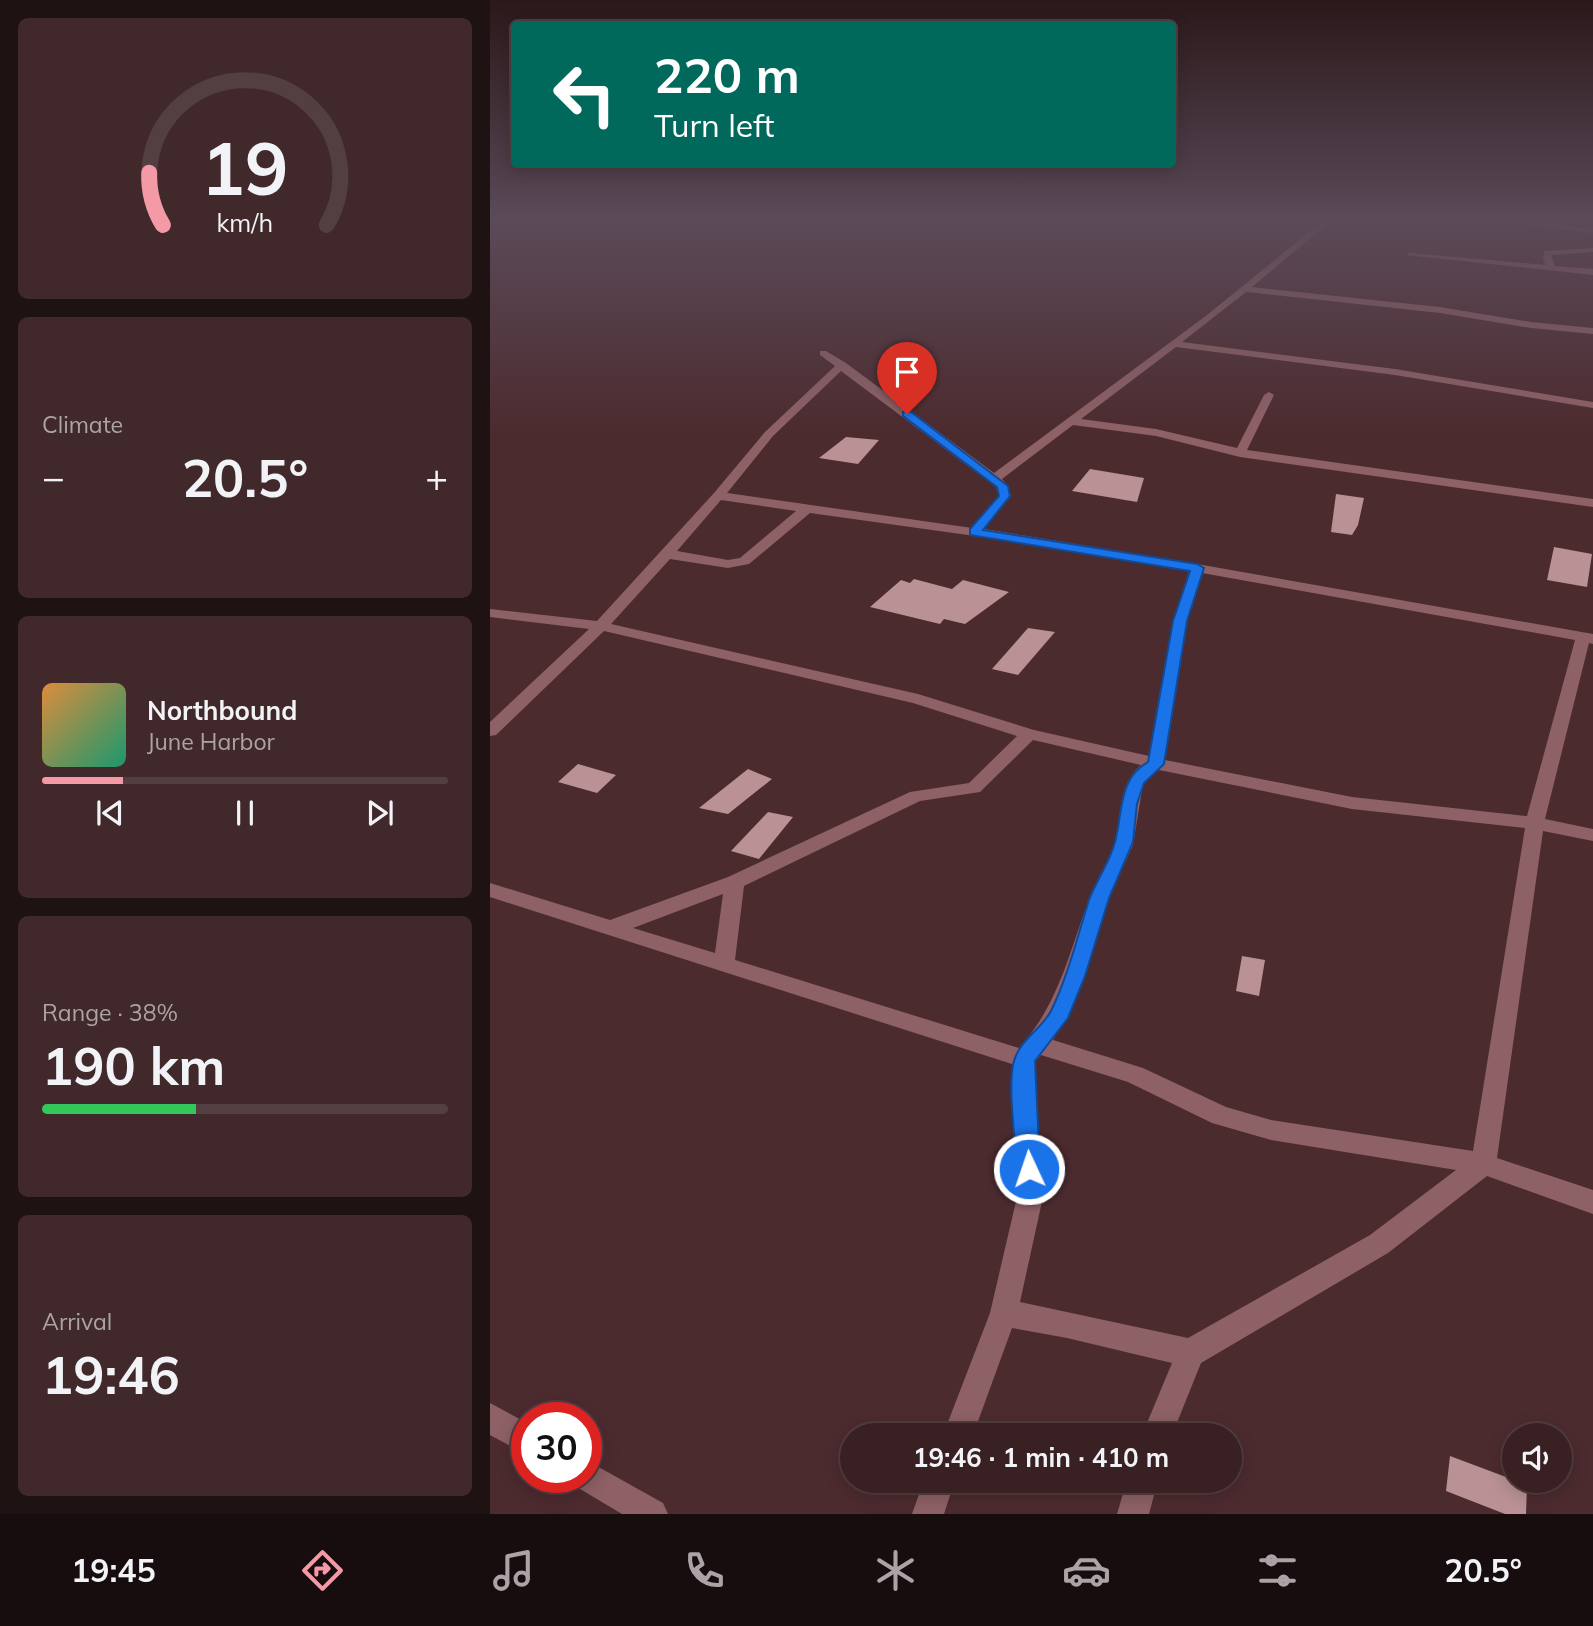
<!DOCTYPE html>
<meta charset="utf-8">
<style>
:root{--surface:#392023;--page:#40282b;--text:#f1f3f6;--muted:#aba3a6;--line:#533e41;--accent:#f49aa6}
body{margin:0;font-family:Mulish,sans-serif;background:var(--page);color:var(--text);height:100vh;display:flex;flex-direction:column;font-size:26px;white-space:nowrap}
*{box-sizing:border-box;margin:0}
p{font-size:23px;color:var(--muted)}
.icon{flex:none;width:38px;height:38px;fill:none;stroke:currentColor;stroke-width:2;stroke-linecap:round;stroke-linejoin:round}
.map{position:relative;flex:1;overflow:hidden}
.sheet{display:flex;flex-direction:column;gap:18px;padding:18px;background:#1f1213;width:490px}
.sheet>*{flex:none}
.guide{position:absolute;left:21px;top:21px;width:665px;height:147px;border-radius:7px;box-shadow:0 4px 18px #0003,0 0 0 2px var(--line);background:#00695c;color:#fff;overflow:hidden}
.tools{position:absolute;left:1012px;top:1423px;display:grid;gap:14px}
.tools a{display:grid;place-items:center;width:70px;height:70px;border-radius:50%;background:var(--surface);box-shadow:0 4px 18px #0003,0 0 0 2px var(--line);font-size:35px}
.speed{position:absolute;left:21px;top:1402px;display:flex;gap:14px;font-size:35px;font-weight:700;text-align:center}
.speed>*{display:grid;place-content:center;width:91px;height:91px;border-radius:50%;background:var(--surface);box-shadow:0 4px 18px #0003,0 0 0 2px var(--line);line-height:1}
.speed .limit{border:10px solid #d22;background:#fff;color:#111}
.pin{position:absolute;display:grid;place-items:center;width:60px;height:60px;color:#fff;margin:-72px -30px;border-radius:50% 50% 50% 0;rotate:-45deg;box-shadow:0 0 7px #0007}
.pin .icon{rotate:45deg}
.me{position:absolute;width:77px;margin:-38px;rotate:357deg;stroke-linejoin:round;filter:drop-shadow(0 0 5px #0008)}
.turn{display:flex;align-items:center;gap:24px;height:147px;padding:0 28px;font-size:32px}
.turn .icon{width:91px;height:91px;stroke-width:2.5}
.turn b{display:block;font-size:49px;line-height:60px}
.big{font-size:52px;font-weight:700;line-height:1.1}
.sheet .tile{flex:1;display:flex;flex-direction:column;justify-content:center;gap:10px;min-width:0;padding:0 24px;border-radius:10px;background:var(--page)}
.sheet .dial{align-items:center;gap:0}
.dial svg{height:182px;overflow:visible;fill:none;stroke:var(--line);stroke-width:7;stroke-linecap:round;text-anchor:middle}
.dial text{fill:var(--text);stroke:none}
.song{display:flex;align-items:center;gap:21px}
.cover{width:84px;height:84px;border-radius:10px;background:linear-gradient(135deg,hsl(30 70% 55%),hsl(160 70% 35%))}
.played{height:7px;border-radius:4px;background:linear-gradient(90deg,var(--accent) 20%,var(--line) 20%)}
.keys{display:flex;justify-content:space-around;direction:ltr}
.heat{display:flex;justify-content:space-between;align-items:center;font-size:38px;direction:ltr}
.charge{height:10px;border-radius:5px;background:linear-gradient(90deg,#34c759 38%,var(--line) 0)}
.trip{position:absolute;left:350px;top:1423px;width:402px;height:70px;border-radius:35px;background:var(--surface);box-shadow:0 4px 18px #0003,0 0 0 2px var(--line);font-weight:700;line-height:70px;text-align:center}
.tab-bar{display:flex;height:112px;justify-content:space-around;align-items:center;background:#170d0e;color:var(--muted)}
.tab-bar .icon{width:49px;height:49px}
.tab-bar .active{color:var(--accent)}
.tab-bar b{font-size:32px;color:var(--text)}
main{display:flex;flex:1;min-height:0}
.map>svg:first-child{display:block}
</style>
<main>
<section class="sheet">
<div class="tile dial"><svg viewBox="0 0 100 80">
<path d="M14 69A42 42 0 1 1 86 69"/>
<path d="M14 69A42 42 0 0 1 8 46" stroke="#f49aa6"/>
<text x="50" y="56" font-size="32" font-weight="700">19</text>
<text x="50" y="72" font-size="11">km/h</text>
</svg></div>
<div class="tile"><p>Climate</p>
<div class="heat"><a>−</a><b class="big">20.5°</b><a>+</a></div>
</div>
<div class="tile">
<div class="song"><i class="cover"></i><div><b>Northbound</b><p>June Harbor</p></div></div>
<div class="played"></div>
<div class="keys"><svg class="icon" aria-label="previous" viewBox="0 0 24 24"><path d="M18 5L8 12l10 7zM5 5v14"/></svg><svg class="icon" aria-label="pause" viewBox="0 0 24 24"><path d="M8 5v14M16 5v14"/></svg><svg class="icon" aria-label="next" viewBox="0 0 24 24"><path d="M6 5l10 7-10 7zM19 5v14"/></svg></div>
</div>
<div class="tile"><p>Range · 38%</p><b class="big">190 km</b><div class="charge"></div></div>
<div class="tile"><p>Arrival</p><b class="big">19:46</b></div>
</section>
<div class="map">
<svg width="1103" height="1514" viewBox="0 0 1103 1514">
<rect width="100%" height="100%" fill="#4c2b2f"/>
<path fill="#ba9195" d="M356,437L389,440L368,464L329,458Z
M600,469L654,478L647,502L582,491Z
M846,494L874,498L868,525L862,535L841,532Z
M1064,547L1102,554L1097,587L1057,580Z
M424,579L462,589L473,580L519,592L475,624L454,619L450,624L380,607L411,580L420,583Z
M538,628L565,632L528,675L502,669Z
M88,764L126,775L107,793L68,782Z
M258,769L282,779L238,814L209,808Z
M278,812L303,817L269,859L241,851Z
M752,956L775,960L769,996L746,991Z
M960,1456L1037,1485L1036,1514H1015L956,1491Z"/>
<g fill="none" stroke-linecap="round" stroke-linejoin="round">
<path fill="#8e6166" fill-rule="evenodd" d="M834,220H842L762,287L950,307L1041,322L1103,328V334L1041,328L950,313L756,292L692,342L905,369L1103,402V408L905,375L686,347L591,419L666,429L747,448L774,395L779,392L784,395L757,450L1103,499V507L750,457L666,436L583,425L512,479L518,486L521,496L494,529L707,564L1103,634V644L1099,643L1055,819L1103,829V841L1053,831L1007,1158L1103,1190V1214L997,1176L898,1253L711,1363L682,1435H652L682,1363L577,1338L522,1328L483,1435H453L500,1313L527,1197L522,1064L0,897V883L120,920L238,877L420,792L479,783L527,736L423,703L114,631L6,735L0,736V722L99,629L0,617V609L107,621L224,493L275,432L345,366L330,355V351H336L356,363L504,473L717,315ZM351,371L506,487L509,496L482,528L237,493L283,436ZM231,500L306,511L250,558L238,560L187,551ZM320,513L485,536L699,571L683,621L659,756L544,730L428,694L121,624L180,559L238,568L259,564ZM712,573L1085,640L1037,816L862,797L675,760L697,621ZM543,740L651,765C626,787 633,817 624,845C618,862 608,877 601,894C580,949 570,1003 529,1048L245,960L254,886L430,801L490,792ZM669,770L862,809L1035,828L983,1151L781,1120L736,1107L653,1068L563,1040L592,984L621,893L643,845L652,790L656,780ZM233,894L225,953L143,928ZM551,1055L638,1082L722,1123L781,1140L966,1170L880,1235L698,1338L530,1302L553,1197L545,1081V1062Z
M1005,220H1024L1103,229V233Z
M1103,248V252L1061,255L1065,266L1103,269V275L916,255L920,253L1056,265L1053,260L1054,251Z
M0,1403L37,1423V1455L0,1435Z
M96,1460L173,1503L178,1514H132L85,1486L81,1477H96Z
M434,1480H465L454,1514H422Z
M637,1480H668L659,1514H627Z"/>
</g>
<linearGradient id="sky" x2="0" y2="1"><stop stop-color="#2a181a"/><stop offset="0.51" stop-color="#5b4a58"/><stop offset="1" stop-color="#5b4a58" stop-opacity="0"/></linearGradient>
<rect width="1103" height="431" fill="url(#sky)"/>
<path fill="#1a73e8" stroke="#114b97" stroke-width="2" d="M413,412H421L518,486L520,496L493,530L707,564L714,568L697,621L674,764L654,783L647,804L643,842L619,898L595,976L578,1018L545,1061L550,1169L547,1176L539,1179L531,1176L527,1169C526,1143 516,1080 525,1058C531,1040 552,1028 561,1011C578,976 587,938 599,900C606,881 620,862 625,842C633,812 628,779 658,762L683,621L700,571L480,535V529L509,496L507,487L413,416Z"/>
</svg>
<div class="tools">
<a><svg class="icon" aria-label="sound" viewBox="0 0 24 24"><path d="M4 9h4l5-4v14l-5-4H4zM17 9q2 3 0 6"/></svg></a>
</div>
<div class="speed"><div class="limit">30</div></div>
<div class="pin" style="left:417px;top:414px;background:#d93025"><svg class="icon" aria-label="arrive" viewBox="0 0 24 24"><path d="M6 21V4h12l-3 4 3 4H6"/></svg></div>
<svg class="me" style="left:539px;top:1169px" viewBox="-20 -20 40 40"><circle r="17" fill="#1a73e8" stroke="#fff" stroke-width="3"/><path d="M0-11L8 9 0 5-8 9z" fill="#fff"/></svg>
<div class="trip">19:46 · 1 min · 410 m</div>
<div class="guide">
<div class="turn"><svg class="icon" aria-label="left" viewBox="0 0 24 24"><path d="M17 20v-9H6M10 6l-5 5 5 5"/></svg><div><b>220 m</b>Turn left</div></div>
</div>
</div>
</main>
<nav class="tab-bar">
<b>19:45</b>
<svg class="icon active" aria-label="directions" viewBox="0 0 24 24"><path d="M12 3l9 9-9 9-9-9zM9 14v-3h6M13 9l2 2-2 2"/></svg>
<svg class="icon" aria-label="music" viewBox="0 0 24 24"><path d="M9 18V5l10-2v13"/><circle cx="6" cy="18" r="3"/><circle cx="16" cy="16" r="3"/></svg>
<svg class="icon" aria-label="phone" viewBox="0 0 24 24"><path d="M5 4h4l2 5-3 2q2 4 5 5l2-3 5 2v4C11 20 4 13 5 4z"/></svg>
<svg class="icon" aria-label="climate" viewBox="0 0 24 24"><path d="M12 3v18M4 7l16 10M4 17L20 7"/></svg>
<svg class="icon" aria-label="car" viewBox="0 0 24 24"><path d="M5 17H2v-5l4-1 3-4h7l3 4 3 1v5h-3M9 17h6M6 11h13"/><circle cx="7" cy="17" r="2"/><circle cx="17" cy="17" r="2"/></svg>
<svg class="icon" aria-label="filters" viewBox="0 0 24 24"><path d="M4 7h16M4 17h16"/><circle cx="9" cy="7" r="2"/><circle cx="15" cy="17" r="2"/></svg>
<b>20.5°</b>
</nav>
